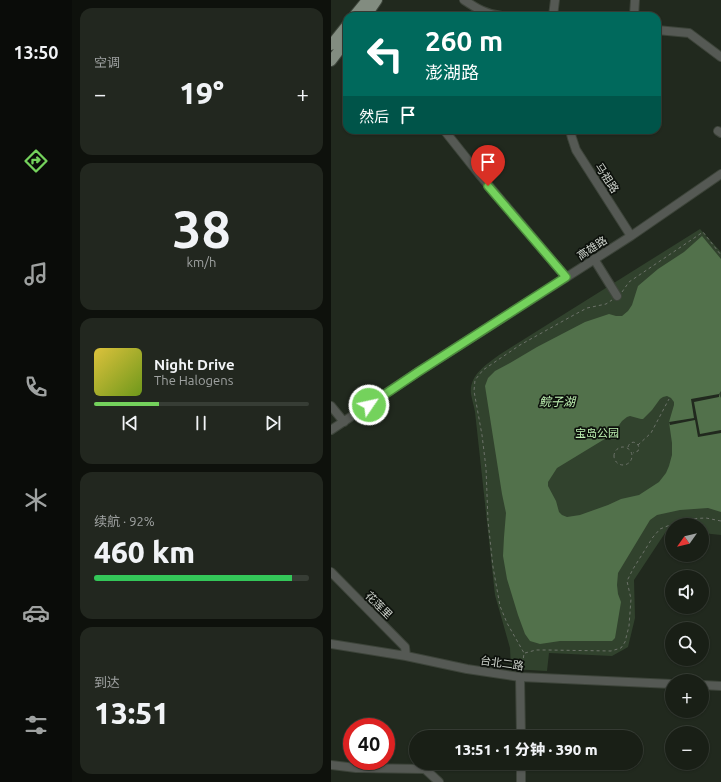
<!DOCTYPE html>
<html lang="zh">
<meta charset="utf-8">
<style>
:root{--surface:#191f16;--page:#22271f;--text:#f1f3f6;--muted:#9fa2a1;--line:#373d35;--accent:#74d25c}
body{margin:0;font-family:Ubuntu,"Noto Sans SC",sans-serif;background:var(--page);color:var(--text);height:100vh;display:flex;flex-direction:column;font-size:15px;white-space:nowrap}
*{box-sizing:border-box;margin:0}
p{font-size:13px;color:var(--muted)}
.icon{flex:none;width:22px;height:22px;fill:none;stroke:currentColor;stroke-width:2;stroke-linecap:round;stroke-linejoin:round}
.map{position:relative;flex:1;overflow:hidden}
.details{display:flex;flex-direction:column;gap:8px;padding:8px;background:#0e110c;width:259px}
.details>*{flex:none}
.top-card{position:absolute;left:12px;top:12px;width:318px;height:122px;border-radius:12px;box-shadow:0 1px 3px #0004,0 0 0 1px var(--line);background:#00695c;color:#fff;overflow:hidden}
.needle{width:26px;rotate:236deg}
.buttons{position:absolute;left:334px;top:518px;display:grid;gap:8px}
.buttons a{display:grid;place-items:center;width:44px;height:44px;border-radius:50%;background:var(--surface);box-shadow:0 1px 3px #0004,0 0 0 1px var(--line);font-size:20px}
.speed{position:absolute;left:12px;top:718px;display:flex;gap:8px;font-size:20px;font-weight:700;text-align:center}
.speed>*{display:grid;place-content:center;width:52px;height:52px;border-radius:50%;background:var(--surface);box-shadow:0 1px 3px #0004,0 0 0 1px var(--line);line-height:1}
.speed .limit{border:6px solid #d22;background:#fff;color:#111}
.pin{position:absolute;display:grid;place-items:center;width:34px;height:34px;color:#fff;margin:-41px -17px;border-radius:50% 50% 50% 0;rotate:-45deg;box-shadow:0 0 4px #0007}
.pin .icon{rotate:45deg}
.me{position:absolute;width:44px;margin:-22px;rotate:56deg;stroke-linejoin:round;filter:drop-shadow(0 0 3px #0008)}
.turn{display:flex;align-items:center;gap:14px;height:84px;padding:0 16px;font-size:18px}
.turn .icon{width:52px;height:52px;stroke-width:2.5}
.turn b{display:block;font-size:28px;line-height:34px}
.then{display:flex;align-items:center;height:38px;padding:0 16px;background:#0003;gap:8px;font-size:15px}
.big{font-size:30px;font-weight:800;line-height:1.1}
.details .card{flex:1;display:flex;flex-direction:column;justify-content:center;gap:6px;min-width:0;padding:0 14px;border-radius:12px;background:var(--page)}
.details .dial{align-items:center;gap:0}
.dial b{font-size:52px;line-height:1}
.song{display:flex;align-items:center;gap:12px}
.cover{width:48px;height:48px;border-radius:6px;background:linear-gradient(135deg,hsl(50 70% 55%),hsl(80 70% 35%))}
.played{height:4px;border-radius:2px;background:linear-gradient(90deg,var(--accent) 30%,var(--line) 30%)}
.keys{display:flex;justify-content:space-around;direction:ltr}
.heat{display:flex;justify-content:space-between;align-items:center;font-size:22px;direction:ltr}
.charge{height:6px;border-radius:3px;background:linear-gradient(90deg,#34c759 92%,var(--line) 0)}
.trip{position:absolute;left:78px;top:730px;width:234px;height:40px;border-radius:20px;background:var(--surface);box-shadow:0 1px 3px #0004,0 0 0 1px var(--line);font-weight:800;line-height:40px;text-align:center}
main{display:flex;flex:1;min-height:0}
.dock{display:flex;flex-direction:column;width:72px;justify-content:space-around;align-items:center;background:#0a0c09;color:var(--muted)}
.dock .icon{width:28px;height:28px}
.dock .active{color:var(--accent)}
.dock b{font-size:18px;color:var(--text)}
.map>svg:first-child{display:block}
</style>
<main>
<nav class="dock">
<b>13:50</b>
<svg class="icon active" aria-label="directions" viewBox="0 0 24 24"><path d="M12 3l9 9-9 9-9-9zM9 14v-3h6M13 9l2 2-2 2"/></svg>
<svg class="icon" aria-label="music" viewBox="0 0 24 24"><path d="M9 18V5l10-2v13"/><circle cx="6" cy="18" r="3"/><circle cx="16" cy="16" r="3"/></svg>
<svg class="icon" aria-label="phone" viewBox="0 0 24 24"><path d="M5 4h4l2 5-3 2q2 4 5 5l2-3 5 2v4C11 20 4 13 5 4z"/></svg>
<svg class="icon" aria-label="climate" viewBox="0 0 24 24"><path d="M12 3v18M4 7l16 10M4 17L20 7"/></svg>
<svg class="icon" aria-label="car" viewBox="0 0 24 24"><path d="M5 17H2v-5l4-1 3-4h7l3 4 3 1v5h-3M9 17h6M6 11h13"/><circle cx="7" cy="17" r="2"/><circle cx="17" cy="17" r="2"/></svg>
<svg class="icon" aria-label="filters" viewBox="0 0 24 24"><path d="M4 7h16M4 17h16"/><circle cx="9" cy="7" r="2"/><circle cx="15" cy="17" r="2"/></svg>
</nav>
<section class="details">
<div class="card"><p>空调</p>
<div class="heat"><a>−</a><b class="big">19°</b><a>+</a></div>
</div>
<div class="card dial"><b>38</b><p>km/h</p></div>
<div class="card">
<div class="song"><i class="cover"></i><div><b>Night Drive</b><p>The Halogens</p></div></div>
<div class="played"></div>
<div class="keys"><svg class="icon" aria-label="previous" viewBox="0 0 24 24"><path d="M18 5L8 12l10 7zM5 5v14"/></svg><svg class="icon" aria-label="pause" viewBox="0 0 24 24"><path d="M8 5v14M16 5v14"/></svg><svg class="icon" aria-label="next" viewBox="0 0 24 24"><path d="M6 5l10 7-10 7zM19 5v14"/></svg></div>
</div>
<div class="card"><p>续航 · 92%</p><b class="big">460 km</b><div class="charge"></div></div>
<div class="card"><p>到达</p><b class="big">13:51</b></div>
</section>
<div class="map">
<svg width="390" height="782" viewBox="0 0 390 782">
<rect width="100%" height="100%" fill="#21291e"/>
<path fill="#31422d" d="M369,229L390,252V535L371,533V525H341V530H336L303,580L304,618L297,647L281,656L218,653L216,671L180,669L179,648L164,595L144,412C143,406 141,400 140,394C138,375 155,365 168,355Z"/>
<path fill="#52714b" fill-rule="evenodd" d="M371,236L390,259V391L388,394L390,398V512L377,508L349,510L326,515L319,520L287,573L286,585L287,594L290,602L284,638L281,641H229L209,644L199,641L194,634L187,615L176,579L172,556L173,537L175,513L171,494L154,386L157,378L164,371L179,363L206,347L254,322L278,314L285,316H291L297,311L301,305L307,286L327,269L353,252ZM336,396L340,398L343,402V405L338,422L341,443V455L338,466L335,473L328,482L308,495L290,499L277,505L249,515L236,517L231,515L228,512L225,501L217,486V482L226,468L277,437L286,428L291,421L296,417L299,416L310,419H312L321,410L329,399L332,397Z"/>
<path fill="#21291e" d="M388,394V397L363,402L369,434L390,430V433L367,437L364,420L339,425L338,422L363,418L360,399Z"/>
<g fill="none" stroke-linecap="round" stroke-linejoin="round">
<g stroke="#3d443a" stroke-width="10">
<path id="minor" d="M133,0C145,8 156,15 171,16
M222,16L224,0
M303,16L304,0
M326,30L358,33L390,57
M113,130L148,174L235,277
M239,130L241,138L245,150L300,236
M387,131L390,133
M263,259L286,296
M0,406L13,422
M0,430L87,372L300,236L390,174
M0,572L74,647L75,656
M0,644L75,656L136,669L189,677L341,684
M189,677L190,737
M371,685L390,686
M190,763V782
M0,765L25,768L94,769L108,782"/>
</g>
<g stroke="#3d443a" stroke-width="12">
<path id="major" d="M23,16L36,0
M35,16L46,0
M0,45L16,25
M0,61L16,40"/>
</g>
<path stroke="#6c7269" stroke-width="1" stroke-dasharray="3 3" stroke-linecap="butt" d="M291,292L298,282L372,232L390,255
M307,445L320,433L338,399
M283 456a9 9 0 1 1 18 0a9 9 0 1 1-18 0Z
M297,447C299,440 307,441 308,448L307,451L302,453
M194,653L205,650H216L280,651L290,648L294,642L298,626L300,599L296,581L302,569L322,537L329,529L354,519L375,518L390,521
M191,670L193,653L176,623L169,606L162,567L157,521L155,468L151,435L143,391L144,380L152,370L189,345L241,316L256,308L275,304L281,300"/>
<use href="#minor" stroke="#555954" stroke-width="8"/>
<use href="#major" stroke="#828c80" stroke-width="10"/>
</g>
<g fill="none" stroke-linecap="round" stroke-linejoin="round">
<g stroke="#4b883c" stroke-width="10">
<path id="route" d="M38,405L87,372L235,277L157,186"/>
</g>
<use href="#route" stroke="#74d25c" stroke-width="7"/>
</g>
<g text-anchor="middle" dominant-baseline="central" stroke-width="3.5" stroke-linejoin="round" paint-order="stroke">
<g font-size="11" fill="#ced3cc" stroke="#0d110c">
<text transform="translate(276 178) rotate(57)">马祖路</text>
<text transform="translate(261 248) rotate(-33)">高雄路</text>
<text transform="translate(48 605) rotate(45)">花莲里</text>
<text transform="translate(171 663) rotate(8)">台北二路</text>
</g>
<g font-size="11" fill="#bef1b2" stroke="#0d110c">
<text x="266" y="433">宝岛公园</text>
</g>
<g font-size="12" font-style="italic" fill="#c0f3b4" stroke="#0d110c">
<text x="226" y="401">鲩子湖</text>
</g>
</g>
</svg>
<div class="buttons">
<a><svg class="needle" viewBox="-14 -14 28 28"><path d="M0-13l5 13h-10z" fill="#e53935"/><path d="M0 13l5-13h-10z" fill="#9fa2a1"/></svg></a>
<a><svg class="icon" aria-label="sound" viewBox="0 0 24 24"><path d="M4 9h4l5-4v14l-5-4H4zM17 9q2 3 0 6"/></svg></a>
<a><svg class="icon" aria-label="search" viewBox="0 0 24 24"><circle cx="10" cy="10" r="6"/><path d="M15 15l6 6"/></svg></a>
<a>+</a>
<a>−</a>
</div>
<div class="speed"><div class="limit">40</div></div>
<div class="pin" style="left:157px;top:186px;background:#d93025"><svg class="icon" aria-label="arrive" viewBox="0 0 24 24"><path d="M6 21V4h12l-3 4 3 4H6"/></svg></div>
<svg class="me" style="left:38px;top:405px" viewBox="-20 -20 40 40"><circle r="17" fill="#74d25c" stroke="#fff" stroke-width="3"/><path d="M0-11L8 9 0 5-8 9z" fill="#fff"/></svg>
<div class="trip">13:51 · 1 分钟 · 390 m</div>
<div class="top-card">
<div class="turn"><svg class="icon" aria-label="left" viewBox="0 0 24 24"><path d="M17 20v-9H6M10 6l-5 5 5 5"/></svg><div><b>260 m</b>澎湖路</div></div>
<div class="then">然后<svg class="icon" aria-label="arrive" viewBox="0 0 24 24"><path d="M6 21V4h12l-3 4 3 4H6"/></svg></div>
</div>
</div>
</main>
